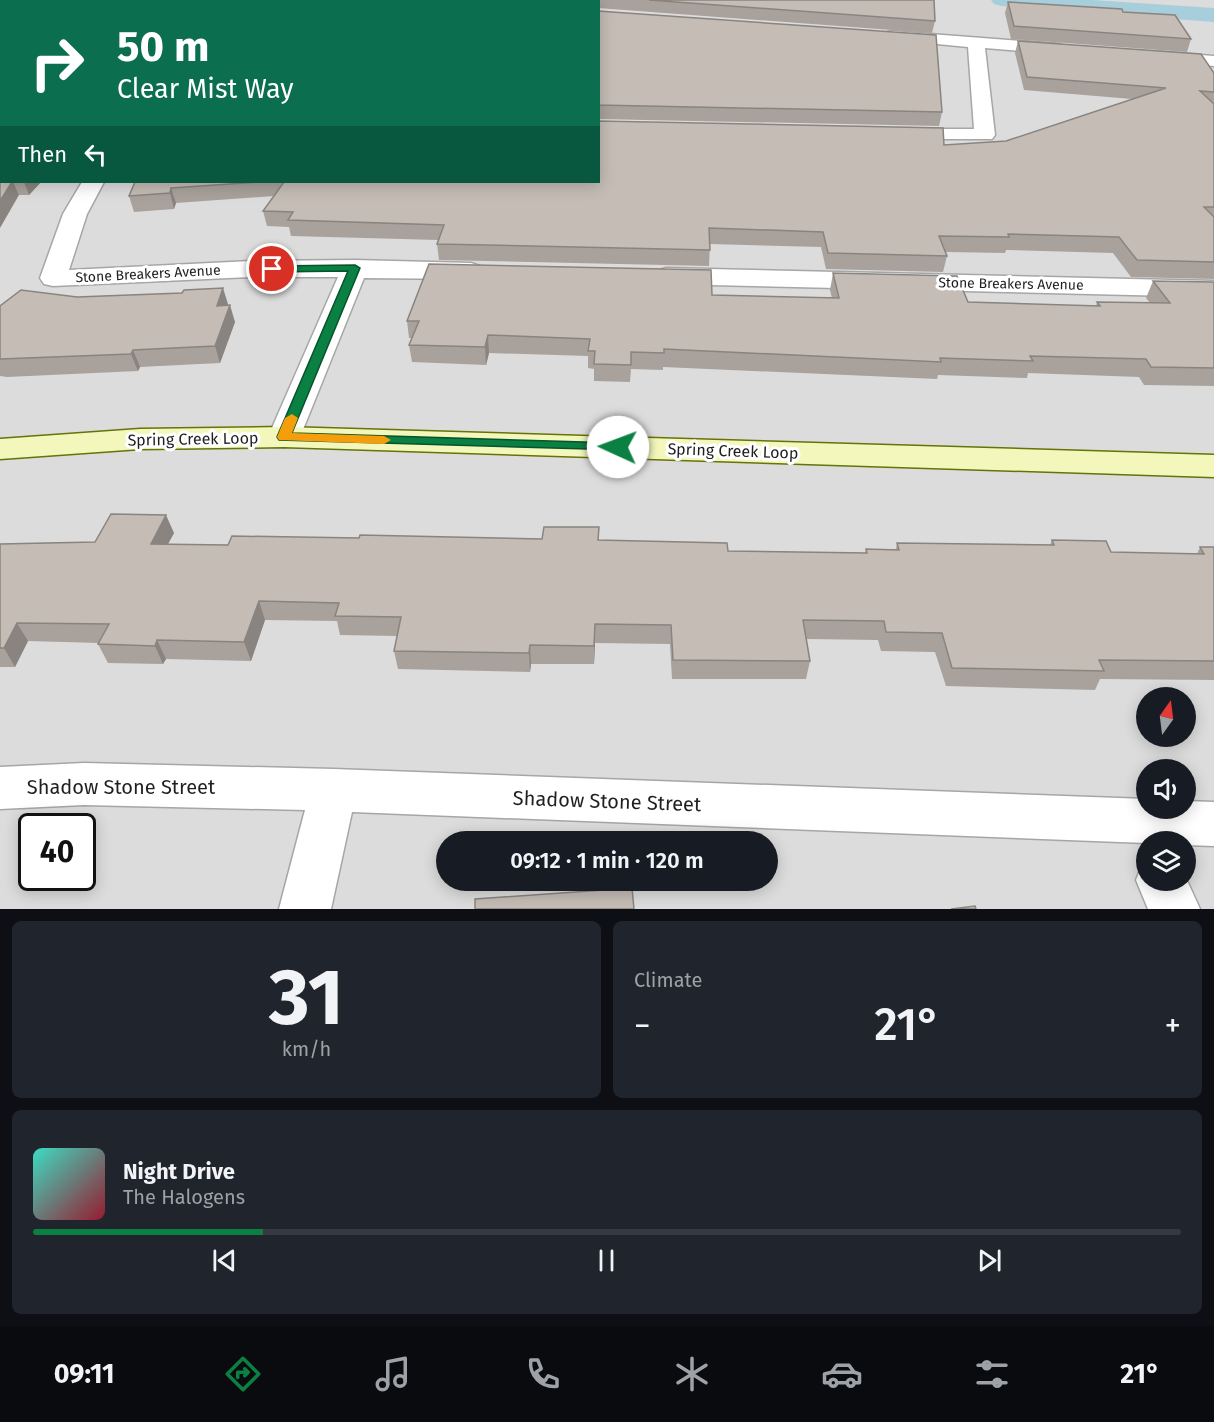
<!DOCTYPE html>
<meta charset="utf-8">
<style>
:root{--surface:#171b24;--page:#20242c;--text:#f1f3f6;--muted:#9ea1a6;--line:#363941;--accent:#0b8043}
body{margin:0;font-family:"Fira Sans",sans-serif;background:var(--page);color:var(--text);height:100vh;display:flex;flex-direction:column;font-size:22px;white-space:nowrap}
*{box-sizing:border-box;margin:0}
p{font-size:20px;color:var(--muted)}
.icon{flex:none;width:33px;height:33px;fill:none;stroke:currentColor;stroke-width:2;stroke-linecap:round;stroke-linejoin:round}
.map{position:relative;height:909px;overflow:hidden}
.details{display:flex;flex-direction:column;gap:12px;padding:12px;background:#0d0f14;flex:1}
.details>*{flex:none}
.banner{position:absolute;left:0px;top:0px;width:600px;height:183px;box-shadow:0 3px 15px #0003;background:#0b6e4f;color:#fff;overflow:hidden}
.needle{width:39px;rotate:14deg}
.fabs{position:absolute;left:1136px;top:687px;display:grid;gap:12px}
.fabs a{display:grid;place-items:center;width:60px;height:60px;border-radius:50%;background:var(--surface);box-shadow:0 3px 15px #0003;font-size:30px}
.speed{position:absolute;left:18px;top:813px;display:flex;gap:12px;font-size:30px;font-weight:700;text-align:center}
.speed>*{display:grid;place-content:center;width:78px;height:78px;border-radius:50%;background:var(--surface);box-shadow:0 3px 15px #0003;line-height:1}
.speed .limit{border:3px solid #111;border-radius:9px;background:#fff;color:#111}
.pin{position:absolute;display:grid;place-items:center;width:51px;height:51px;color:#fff;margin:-26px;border:3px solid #fff;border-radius:50%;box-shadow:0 2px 6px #0007}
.me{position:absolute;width:66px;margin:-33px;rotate:272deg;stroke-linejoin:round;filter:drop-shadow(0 0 4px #0008)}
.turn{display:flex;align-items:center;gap:21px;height:126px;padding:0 18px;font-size:27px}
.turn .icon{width:78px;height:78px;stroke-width:2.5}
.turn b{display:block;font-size:42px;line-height:51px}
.then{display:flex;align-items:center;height:57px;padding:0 18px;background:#0003;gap:12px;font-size:22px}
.big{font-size:45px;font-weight:600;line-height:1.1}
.details .tile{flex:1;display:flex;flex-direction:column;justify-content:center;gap:9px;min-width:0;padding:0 21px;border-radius:9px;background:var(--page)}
.details .dial{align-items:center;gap:0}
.dial b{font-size:78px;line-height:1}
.song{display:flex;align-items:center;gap:18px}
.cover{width:72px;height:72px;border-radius:9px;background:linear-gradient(135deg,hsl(170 70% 55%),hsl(350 70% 35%))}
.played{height:6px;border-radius:3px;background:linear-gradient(90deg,var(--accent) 20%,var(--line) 20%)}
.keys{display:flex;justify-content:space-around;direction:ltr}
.heat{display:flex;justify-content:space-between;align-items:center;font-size:33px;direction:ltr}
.details .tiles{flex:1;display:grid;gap:12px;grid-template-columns:1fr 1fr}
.tile:last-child{grid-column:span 2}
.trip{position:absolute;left:436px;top:831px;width:342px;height:60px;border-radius:30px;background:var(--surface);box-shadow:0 3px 15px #0003;font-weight:600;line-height:60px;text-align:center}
.tab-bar{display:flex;height:96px;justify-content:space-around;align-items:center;background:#090b0e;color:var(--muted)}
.tab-bar .icon{width:42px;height:42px}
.tab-bar .on{color:var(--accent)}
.tab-bar b{font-size:27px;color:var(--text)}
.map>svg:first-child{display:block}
</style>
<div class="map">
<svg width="1214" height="909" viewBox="0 0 1214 909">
<rect width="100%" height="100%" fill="#efece5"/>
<path fill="#dddcdc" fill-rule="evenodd" d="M121,0H1214V909H0V56L2,182H598V2L117,1ZM1146,698H1185V736H1146ZM1146,770H1185V808H1146ZM32,826H82V878H32ZM447,842H768V880H447ZM1146,842H1185V880H1146Z"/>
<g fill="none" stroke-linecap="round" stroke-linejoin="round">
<path fill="#a7cedb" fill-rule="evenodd" d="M154,0H176L153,2Z
M991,0H1092L1214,8V22L1001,6L994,4Z
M0,67H2V83H0Z"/>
<g stroke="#a6a6a6" stroke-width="3">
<path id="street" d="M891,31L1060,44L1068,49L1060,54L985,48L995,135L992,139H897L890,137L887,133L890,129H974L968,47L885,39L883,36L885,33Z
M1160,52L1214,56V66L1154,61L1151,57L1154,53Z
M82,182H104L87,214L69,270L251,261L355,260L471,263L480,266L484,271L480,276L471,279L364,278L300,437L295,444L284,447L273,444L268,437L338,277H251L53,286L44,284L40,278L63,214Z
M666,268L1214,281V297L666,284L657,281L653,276L657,271Z
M84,763L334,769L1146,799V808H1185V801L1214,802V846L1185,845V842H1146V843L352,812L331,909H279L305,810L84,805L0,809V767Z
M1146,862V880H1185V876L1200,909H1148L1136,880L1143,863Z"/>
</g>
<g stroke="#657308" stroke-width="3">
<path id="secondary" d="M284,427L1214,455V477L284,447L140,449L0,459V439L140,429Z"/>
</g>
<use href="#street" fill="#fff" fill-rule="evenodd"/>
<use href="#secondary" fill="#f3f7bb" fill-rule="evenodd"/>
</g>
<path fill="#a9a29c" d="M584,0H934L935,21L932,33L598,8V2H582Z
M1008,2L1123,12L1191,39L1187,52L1011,39L1005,13Z
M598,11L942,112L939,126L598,119Z
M1018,41L1214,73V279L1131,277L1113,253L1006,250L1005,253L946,252L947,256L943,272L826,269L821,247L710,244L709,266L439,260L437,244L438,240L291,236L289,227L267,226L263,211L274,196L176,203L174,209L134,212L129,196L135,182H598L944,145L1006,141L1132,99L1024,90L1015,53Z
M2,182H41L29,195H19Z
M833,273L968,302L1096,306L1097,302L1150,303L1146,298L1153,281L1214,282V386L1144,385L1139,377L1028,373L1027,378L938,375L937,379L663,367V370L631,369L630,382L594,381V369L588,368V356L489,353L486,365L412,362L409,345L412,338H409L407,321L712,295L832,298L830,290Z
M77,297L228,304L235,322L220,363L140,367L138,371L7,377L0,376V306Z
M599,527V540L728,551L865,553L866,549H896L897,543L1050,545L1052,540L1111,552L1197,554L1200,547H1214V680L1100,679L1095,690L946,686L935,652L881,651L878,640L806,639L810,661L806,679H672L670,644L595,643L594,664H531L530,672L398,669L394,651L397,636L340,635L337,621L265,620L251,661L166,659L163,664L108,663L98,644L99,643L28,641L15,667H0V544L95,542L174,533L168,544L228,545L359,538L542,539Z"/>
<path fill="#89847f" d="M509,0H521L520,2H507Z
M12,182H13L19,195L0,228V201Z
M24,182H41L29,195Z
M171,188L176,203L174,209L170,193Z
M223,288L228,304L222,323L217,306Z
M230,305L235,322L220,363L215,346Z
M488,335L489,353L486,365L485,347Z
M133,350L140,367L138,371L131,354Z
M166,515L174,533L158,562L151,544Z
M259,601L265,620L251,661L244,642Z
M17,623L28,641L15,667L4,648Z
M595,624V643L594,664V646Z
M157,640L166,659L163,664L155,646Z
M530,645L531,664L530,672L529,653Z"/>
<path fill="#c4bcb5" stroke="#89847f" stroke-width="1.5" d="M225,0H509L507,2H220Z
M584,0H596V2H582Z
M649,0H934L935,21Z
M1008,2L1122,9L1123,12L1175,15L1191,39L1014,26Z
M598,11L936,35L942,112L598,105Z
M1018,41L1201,54L1214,73V92L1200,91L1214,104V207H1204L1214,217V262L1137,260L1119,237L1008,234L1009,237L939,236L947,256L828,253L823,232L709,228L710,250L437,244L444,225L288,220L293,212L263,211L284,182H598V121L943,128L944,145L1006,141L1166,88L1027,77Z
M2,114V182H12L0,201V115Z
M135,182H260L171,188L170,193L129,196Z
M429,264L711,270L712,295L839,298L833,273L957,276L968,302L1100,306L1097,302L1170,303L1153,281L1214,282V368L1151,367L1146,359L1030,356L1033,361L940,358L941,362L664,349V353L631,352V365L594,364L595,351H588L590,339L488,335L485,347L409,345L419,321H407Z
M223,288L217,306L230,305L215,346L133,350L131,354L0,359V306L21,290L77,297L182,293L184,290Z
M111,514L166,515L151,544L228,545L232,536L359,538L360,535L542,539L544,527H599L598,540L727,543L728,551L867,553L866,549L899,550L897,543L1054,545L1052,540L1106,541L1111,552L1204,554L1200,547H1214V661L1099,660L1104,671L952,668L942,633L886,632L884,621L803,620L810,661L673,660L671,625L595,624L594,646L530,645L529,653L394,651L401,617L335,616L339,603L259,601L244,642L157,640L155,646L98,644L109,624L17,623L4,648H0V544L95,542Z
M632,888L634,909H475V899Z
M975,906L976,909H951Z"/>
<path fill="#0b8043" stroke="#07532c" stroke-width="1.5" d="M355,265L360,268L292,433L618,443L625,447L623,450L279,440L277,437L348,271L272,272L267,269L272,266Z"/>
<path fill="#f59e0b" d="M292,414L298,418L292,433L384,436L391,440L384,444L279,440L277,437L285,418Z"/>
<g text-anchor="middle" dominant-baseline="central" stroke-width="6" stroke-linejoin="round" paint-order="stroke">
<g font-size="14" fill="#1f1f1f" stroke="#fff">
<text transform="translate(148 274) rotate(-3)">Stone Breakers Avenue</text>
<text transform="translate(1011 284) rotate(1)">Stone Breakers Avenue</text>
</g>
<g font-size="16" fill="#1f1f1f" stroke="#fff">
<text transform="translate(193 439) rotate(-1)">Spring Creek Loop</text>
<text transform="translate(733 451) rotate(2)">Spring Creek Loop</text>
</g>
<g font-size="20" fill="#1f1f1f" stroke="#fff">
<text x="121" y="787">Shadow Stone Street</text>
<text transform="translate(607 801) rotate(2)">Shadow Stone Street</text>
</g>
</g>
</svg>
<div class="fabs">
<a><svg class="needle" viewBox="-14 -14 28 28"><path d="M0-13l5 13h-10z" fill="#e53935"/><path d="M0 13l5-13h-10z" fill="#9ea1a6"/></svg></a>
<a><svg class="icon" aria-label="sound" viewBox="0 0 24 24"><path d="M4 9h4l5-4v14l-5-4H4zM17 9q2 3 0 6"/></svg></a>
<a><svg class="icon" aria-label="layers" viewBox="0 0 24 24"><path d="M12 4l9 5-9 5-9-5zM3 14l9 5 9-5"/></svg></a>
</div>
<div class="speed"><div class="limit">40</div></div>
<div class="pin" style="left:272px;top:269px;background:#d93025"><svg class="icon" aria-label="arrive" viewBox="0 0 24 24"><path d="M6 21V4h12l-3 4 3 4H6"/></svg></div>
<svg class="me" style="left:618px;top:447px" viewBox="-20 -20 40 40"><circle r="19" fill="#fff"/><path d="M0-13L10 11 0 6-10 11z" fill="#0b8043"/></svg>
<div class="trip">09:12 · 1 min · 120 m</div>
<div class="banner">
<div class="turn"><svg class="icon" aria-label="right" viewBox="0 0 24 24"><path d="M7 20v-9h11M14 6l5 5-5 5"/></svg><div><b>50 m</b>Clear Mist Way</div></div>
<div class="then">Then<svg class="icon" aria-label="left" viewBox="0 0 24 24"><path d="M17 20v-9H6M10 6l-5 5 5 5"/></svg></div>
</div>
</div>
<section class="details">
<div class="tiles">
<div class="tile dial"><b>31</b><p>km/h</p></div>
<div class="tile"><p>Climate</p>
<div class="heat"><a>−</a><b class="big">21°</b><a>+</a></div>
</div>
<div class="tile">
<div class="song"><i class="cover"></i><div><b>Night Drive</b><p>The Halogens</p></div></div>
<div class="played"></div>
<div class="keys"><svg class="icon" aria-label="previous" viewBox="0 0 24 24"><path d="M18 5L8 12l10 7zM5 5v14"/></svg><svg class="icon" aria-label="pause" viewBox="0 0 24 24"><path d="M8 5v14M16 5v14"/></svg><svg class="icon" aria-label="next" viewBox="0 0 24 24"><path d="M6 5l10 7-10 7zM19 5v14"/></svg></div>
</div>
</div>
</section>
<nav class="tab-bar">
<b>09:11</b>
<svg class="icon on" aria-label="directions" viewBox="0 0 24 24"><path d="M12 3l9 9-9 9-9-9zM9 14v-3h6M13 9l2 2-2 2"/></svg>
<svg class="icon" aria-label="music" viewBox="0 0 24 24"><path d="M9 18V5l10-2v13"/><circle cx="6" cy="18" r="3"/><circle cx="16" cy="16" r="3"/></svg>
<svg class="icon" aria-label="phone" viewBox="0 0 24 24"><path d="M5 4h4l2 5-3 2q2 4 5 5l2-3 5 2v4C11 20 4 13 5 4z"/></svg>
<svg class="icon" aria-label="climate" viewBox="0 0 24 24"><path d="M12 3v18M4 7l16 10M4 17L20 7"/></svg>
<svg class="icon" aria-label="car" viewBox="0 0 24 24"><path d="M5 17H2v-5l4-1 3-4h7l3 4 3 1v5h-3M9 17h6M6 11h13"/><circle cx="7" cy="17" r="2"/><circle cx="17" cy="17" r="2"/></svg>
<svg class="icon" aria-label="filters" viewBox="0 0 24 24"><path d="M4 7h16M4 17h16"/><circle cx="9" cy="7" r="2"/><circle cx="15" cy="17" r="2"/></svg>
<b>21°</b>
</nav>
